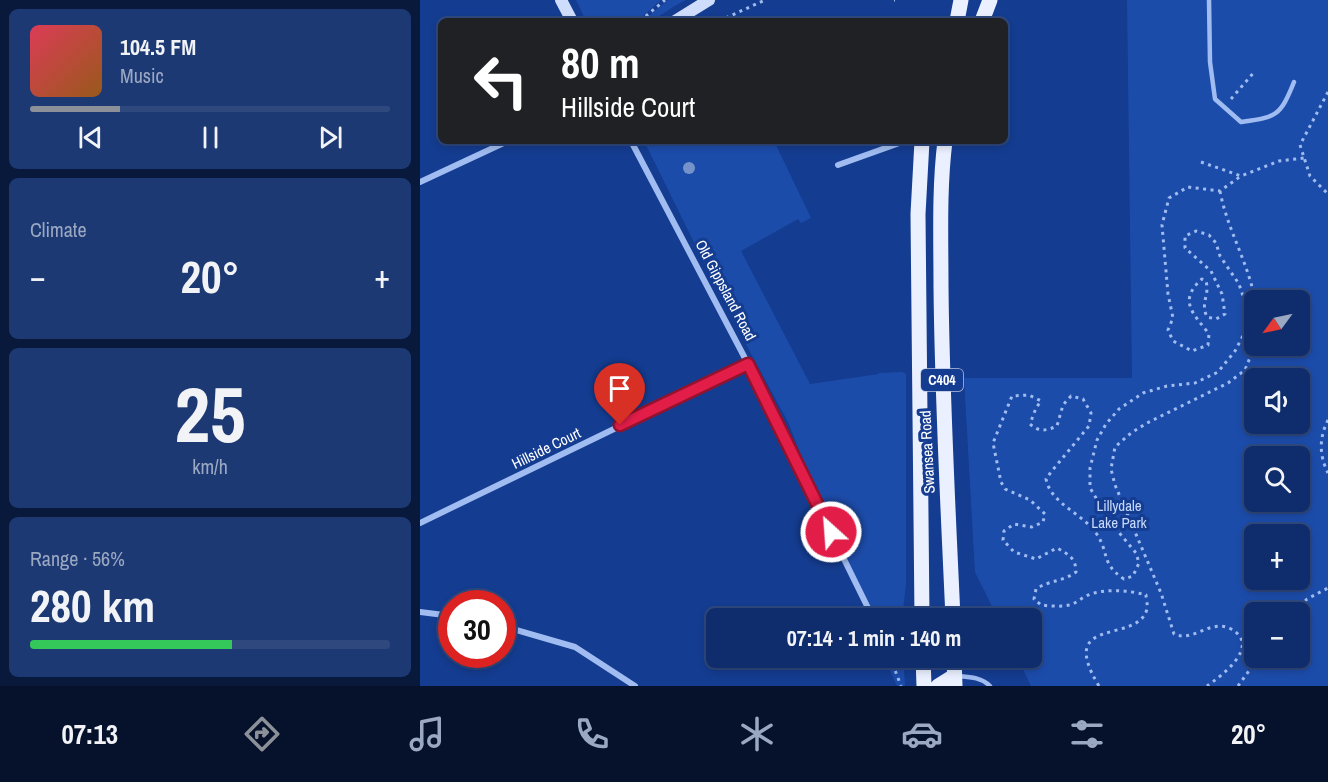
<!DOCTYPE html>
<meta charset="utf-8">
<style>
:root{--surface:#0f2d6c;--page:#1d3974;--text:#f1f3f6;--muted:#9ba8c2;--line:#2f497f;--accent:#8c9099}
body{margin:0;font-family:"Archivo Narrow",sans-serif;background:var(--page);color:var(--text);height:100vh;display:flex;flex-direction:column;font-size:22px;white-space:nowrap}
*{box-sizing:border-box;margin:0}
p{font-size:20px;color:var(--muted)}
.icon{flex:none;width:33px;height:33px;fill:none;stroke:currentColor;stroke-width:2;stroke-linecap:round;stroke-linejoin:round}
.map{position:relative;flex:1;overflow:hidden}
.details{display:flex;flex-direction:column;gap:9px;padding:9px;background:#08193b;width:420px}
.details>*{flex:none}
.top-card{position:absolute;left:18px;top:18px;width:570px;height:126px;border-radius:9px;box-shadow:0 3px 9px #0003,0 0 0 2px var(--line);background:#202124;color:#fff;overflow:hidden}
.needle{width:39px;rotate:237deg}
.tools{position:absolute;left:824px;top:290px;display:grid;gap:12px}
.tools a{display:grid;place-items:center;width:66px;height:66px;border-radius:9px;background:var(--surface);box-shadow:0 3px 9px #0003,0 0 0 2px var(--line);font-size:30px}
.speed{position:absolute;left:18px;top:590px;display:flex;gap:12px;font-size:30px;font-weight:700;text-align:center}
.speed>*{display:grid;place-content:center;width:78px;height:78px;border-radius:50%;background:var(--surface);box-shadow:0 3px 9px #0003,0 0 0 2px var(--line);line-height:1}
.speed .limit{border:9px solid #d22;background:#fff;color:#111}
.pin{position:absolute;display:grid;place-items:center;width:51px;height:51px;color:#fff;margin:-62px -26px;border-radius:50% 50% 50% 0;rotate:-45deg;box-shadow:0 0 6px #0007}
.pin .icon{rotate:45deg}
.me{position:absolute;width:66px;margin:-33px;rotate:334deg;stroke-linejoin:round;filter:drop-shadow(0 0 4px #0008)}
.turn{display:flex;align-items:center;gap:21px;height:126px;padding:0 24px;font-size:27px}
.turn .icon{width:78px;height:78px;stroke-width:2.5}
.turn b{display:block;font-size:42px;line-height:51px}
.big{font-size:45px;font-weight:700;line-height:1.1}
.details .widget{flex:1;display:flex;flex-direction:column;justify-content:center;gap:9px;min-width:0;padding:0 21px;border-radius:9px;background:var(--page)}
.details .dial{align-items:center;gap:0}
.dial b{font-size:78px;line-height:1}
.song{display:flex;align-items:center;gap:18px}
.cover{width:72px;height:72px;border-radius:9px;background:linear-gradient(135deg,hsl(350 70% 55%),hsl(30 70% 35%))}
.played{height:6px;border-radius:3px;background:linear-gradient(90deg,var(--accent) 25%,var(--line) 25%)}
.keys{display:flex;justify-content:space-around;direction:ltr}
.heat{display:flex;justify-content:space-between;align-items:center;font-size:33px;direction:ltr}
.charge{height:9px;border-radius:4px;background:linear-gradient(90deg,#34c759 56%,var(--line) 0)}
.trip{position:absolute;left:286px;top:608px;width:336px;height:60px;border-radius:9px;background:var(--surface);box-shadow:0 3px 9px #0003,0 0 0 2px var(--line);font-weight:700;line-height:60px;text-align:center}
.dock{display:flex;height:96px;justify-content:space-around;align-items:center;background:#06122b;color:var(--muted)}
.dock .icon{width:42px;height:42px}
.dock .selected{color:var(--accent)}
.dock b{font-size:27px;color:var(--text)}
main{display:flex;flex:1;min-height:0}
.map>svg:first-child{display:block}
</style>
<main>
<section class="details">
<div class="widget">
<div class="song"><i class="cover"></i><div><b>104.5 FM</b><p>Music</p></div></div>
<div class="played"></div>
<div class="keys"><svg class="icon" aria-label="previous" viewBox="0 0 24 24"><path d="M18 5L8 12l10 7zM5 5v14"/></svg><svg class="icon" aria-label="pause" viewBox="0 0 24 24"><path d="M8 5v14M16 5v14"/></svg><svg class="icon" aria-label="next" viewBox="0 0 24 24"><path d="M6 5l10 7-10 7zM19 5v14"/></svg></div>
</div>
<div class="widget"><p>Climate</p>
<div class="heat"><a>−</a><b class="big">20°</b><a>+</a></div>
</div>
<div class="widget dial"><b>25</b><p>km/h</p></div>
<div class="widget"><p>Range · 56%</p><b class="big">280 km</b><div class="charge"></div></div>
</section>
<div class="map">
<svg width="908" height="686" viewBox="0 0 908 686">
<rect width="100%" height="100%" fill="#143c90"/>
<path fill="#1c4caa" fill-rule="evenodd" d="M156,0H241L217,21H166Z
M248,0H266C251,6 238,21 223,21Z
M707,0H908V686H611L597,657H612V618H578L555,572L544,378H712ZM834,300H879V345H834ZM834,378H879V423H834ZM834,456H879V501H834ZM834,534H879V579H834ZM834,612H879V657H834Z
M224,141H354L391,218L381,223L378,219L321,251L390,384L459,374L458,373L482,372L486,374V584L482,618H450L402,509L368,422L308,311Z
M464,657H483L485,686H477Z"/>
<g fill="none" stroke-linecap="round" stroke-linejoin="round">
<path stroke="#a0bcf1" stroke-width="3" stroke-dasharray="3 4.5" stroke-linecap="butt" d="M474,0H475
M220,21L245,0
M299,21L345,0
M908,92L880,145L890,176L908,194
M811,99L835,71
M781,162L821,176L859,161L884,158
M800,191C807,229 828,262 835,300
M908,420C899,438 899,455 908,473
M875,612L887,599L908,588
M470,657L481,686
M679,686C635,614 718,645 727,609C728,605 726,599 726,595C708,590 683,588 666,596C660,599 655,604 649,605C640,607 630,606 621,605L614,599L616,589C630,580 642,582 656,572C656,558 648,554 637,548L616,559L594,552L583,540L584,531L594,524L612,527L623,522L625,514L610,500L585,489L581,482L573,443L592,396L609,395L621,401L616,408L610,424C619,432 626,431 637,426L643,405L651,396L663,399L671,413L669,426L631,472L626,479C631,504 662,513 676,533C690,553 680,563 704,579L713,576L719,563L716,553L692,524L670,488V468L677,440L686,424L699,409L723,393L747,386L775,383L798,372L815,351L826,330V305L819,284L800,256L796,243L789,235L776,231L765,236V248L791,271L802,294L805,314L796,319L787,317C780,302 790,296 786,281L782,279C757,301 774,314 789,334L788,345L772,351L753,341L748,330L753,318L748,294L742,225L749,198L768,187L800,191L821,176
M787,686C801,676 842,646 811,629C791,618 773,643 754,634L741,593L695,485L691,469L695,447L711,433L727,423L808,383L825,370L835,345
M818,686L839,657"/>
<path stroke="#a0bcf1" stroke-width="4.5" d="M789,0L790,62L795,99L821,122C856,117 860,117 874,82
M537,676C549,677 561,677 570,686"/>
<path stroke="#a0bcf1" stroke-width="6" d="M211,141L328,364L452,616
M418,165L485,141
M0,182L88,141
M0,523L328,364
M0,612L32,616
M82,626L155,647L215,686"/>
<path stroke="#cfddfc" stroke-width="12" d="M141,0L152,21
M255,21L289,0"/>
<path stroke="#eaf0ff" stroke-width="15" d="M537,21L541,0
M562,21L570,0
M525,141C519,189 521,238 521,286C522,397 528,507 533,618
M502,618L498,214L502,141
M503,657L504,686
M534,657L535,686
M518,686L534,676"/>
</g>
<circle fill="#7692cb" cx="269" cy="168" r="6"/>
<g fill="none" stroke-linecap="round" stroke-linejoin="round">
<g stroke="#92132f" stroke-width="15">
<path id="route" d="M200,425L328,364L411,532"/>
</g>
<use href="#route" stroke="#e11d48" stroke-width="10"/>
</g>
<g text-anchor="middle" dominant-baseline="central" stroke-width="6" stroke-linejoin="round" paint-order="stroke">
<rect fill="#143c90" stroke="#b8c4de" stroke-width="1.5" x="501" y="369" width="42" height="22" rx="4.5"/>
<g font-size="14" font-weight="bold" fill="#fff">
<text x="522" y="380">C404</text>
</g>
<g font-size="15" fill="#fff" stroke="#143c90">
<text transform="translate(306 290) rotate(62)">Old Gippsland Road</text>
<text transform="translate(126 448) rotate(-26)">Hillside Court</text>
<text transform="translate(507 452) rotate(-93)">Swansea Road</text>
</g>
<g font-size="15" fill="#c7d9fc" stroke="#143c90">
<text x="699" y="505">Lillydale<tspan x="699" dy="17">Lake Park</tspan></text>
</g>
</g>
</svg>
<div class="tools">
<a><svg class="needle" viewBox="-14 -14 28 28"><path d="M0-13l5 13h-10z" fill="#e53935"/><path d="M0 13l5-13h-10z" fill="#9ba8c2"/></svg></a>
<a><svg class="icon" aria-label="sound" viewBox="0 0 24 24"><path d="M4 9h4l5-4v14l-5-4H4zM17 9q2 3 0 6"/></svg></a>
<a><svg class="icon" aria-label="search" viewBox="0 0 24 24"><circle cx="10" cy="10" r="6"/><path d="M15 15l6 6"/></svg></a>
<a>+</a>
<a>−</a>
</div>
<div class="speed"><div class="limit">30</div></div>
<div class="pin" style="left:200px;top:425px;background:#d93025"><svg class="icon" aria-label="arrive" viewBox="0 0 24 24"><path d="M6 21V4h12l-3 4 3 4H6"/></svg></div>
<svg class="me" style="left:411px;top:532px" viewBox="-20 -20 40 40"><circle r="17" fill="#e11d48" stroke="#fff" stroke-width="3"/><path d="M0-11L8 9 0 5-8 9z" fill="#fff"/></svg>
<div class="trip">07:14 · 1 min · 140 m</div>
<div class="top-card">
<div class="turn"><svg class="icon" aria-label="left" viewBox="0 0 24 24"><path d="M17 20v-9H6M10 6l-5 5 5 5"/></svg><div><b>80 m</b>Hillside Court</div></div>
</div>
</div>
</main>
<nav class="dock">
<b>07:13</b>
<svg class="icon selected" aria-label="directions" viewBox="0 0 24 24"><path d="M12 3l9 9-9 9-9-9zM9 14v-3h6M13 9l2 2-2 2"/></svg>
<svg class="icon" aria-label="music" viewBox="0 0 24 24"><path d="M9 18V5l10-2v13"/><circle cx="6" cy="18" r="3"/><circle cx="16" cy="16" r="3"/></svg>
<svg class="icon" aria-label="phone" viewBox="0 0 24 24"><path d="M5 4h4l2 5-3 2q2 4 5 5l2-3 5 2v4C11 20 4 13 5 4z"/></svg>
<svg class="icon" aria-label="climate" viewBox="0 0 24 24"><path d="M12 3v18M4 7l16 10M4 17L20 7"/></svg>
<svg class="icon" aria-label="car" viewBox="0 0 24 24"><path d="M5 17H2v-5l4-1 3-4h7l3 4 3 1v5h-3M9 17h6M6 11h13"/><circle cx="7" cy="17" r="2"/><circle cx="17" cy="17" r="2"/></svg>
<svg class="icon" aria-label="filters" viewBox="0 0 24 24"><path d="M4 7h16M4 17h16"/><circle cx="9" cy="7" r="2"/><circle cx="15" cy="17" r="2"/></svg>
<b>20°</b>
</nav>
